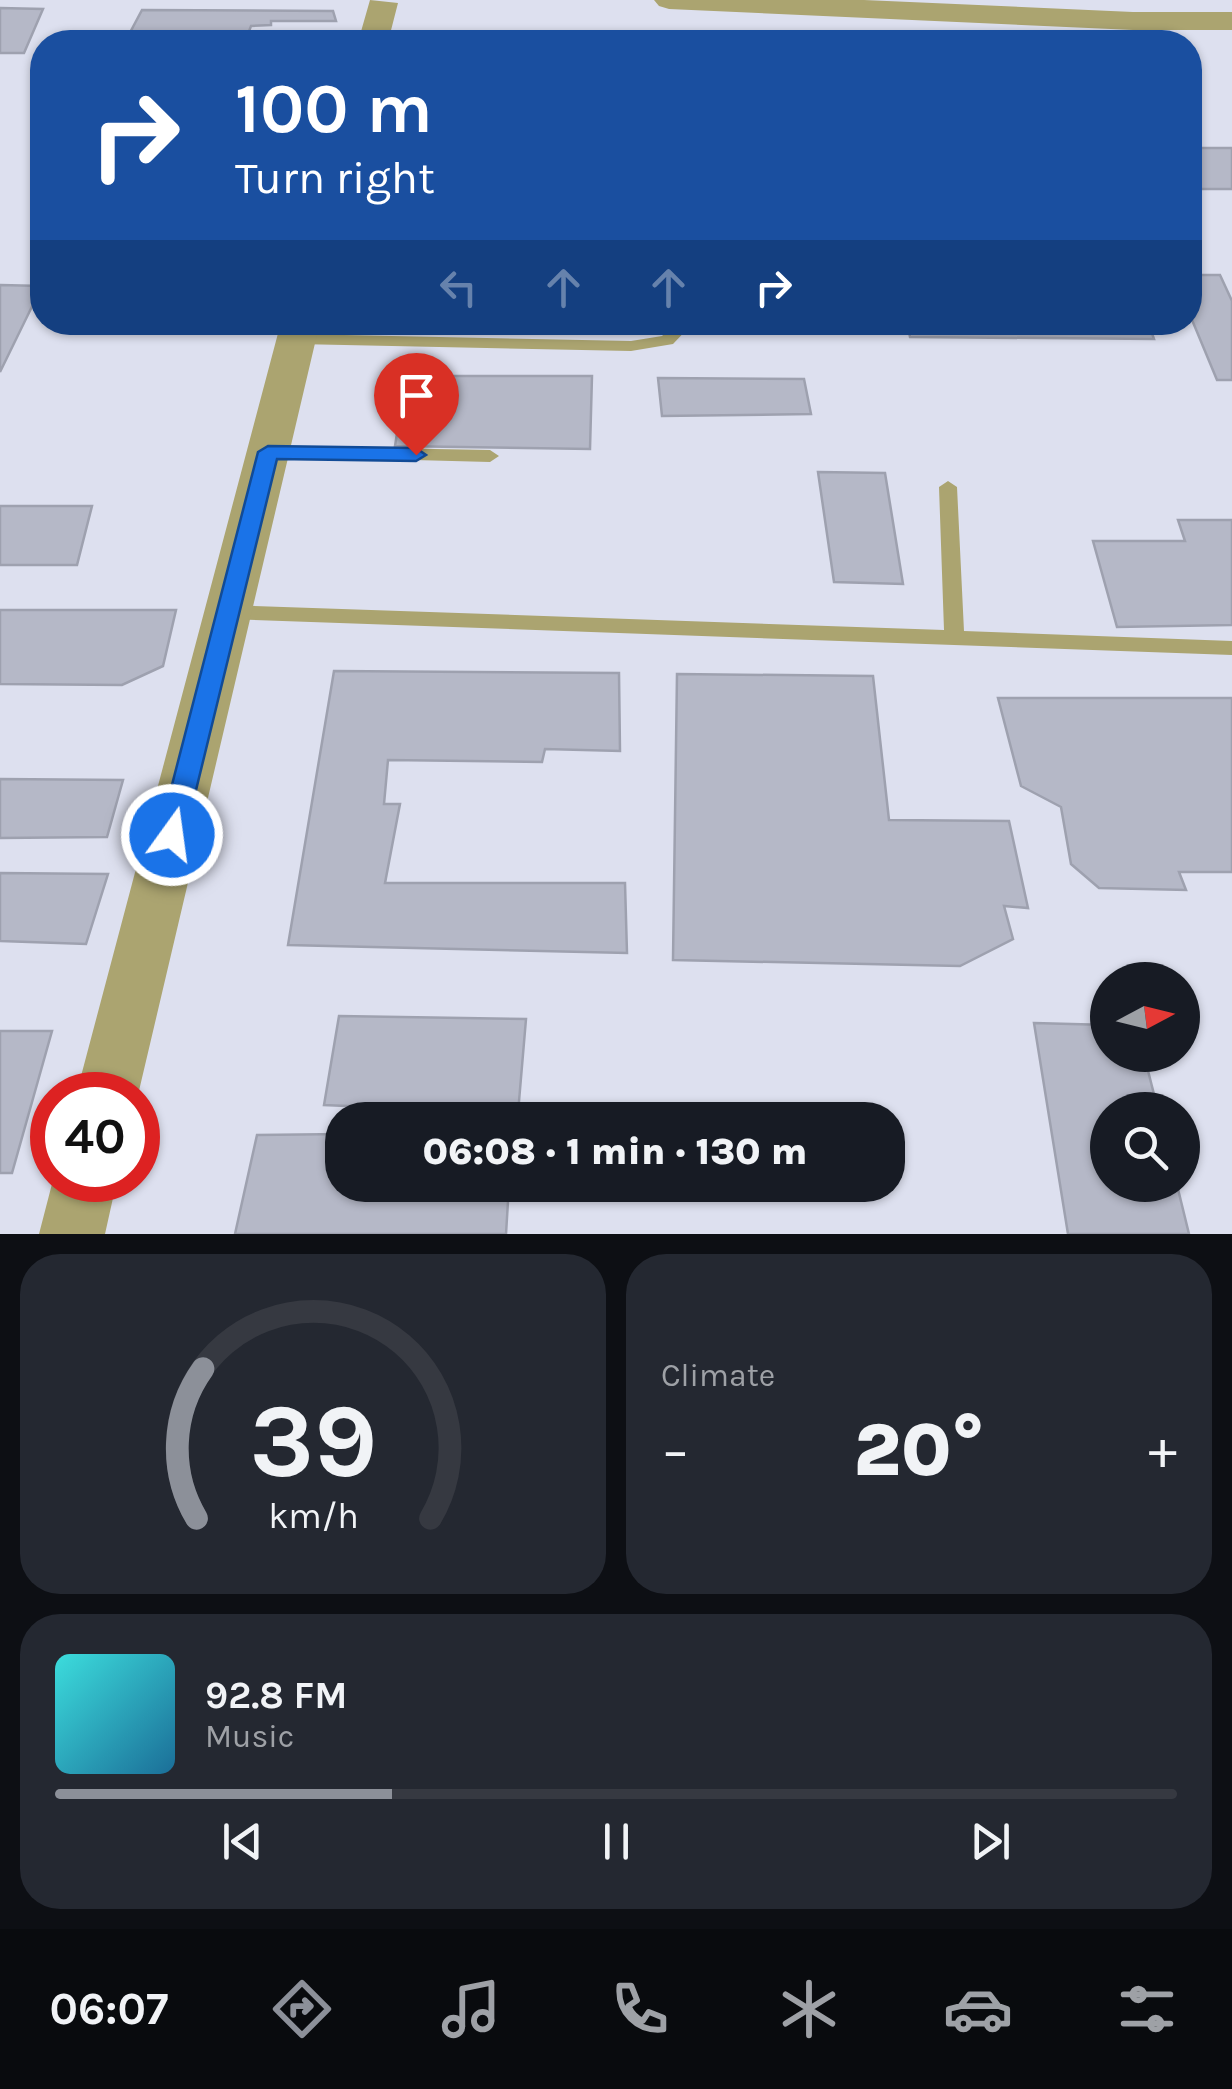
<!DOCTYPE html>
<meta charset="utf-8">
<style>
:root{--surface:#171b24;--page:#242831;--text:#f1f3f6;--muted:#9ea1a6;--line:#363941;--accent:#8c9099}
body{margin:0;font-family:Karla,sans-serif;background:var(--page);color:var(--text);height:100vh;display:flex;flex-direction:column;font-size:38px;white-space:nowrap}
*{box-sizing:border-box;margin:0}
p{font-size:32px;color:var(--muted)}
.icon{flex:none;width:55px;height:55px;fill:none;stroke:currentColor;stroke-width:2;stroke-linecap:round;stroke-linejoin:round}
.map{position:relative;height:1234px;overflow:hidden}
.sheet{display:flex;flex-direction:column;gap:20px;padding:20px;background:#0d0f14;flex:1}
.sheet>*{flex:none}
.hud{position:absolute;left:30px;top:30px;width:1172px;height:305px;border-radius:40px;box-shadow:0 2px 8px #0004;background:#1a4fa0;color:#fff;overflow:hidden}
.needle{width:65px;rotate:83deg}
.fabs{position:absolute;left:1090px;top:962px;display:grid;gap:20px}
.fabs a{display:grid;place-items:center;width:110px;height:110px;border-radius:50%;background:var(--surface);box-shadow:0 2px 8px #0004;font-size:50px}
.speed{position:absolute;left:30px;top:1072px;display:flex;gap:20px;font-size:50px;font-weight:700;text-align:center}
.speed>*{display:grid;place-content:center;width:130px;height:130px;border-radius:50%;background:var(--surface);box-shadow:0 2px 8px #0004;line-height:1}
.speed .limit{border:15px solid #d22;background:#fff;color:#111}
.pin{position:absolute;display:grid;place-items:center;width:85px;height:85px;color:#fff;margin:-102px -42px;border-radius:50% 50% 50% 0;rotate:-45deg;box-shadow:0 0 10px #0007}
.pin .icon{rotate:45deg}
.me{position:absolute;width:110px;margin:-55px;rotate:14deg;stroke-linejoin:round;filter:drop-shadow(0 0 8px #0008)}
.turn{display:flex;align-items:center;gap:35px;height:210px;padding:0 40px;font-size:45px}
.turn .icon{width:130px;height:130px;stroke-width:2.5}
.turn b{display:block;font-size:70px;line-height:85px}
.lanes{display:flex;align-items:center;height:95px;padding:0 40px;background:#0003;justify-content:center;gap:50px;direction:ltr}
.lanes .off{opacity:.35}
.big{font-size:75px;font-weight:800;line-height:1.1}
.sheet .card{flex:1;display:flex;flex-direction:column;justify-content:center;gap:15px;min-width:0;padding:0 35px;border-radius:40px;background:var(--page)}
.sheet .dial{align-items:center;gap:0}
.dial svg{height:260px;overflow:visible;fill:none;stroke:var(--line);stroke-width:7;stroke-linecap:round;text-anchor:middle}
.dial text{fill:var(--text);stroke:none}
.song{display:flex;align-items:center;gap:30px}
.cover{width:120px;height:120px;border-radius:15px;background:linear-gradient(135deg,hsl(180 70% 55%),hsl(200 70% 35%))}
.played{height:10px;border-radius:5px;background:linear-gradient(90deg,var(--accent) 30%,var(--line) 30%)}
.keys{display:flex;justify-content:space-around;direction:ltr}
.heat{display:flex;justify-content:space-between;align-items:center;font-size:55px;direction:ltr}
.sheet .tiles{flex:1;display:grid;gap:20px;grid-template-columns:1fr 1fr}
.card:last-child{grid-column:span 2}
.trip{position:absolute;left:325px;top:1102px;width:580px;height:100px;border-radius:40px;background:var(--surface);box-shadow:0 2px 8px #0004;font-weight:800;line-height:100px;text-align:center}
.dock{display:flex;height:160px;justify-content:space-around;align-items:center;background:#090b0e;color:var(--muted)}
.dock .icon{width:70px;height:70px}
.dock .current{color:var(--accent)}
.dock b{font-size:45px;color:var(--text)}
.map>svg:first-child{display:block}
</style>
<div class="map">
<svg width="1232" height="1234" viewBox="0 0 1232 1234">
<rect width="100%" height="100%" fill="#dde0ef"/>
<path fill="#b5b8c7" stroke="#9ea1af" stroke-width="2.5" d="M0,8L43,9L24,53H0Z
M142,10L333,11L336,21H271V25L251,26L245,42H125Z
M1190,148H1232V189H1197L1190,175Z
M1190,275H1220L1232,301V380H1217L1190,315Z
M0,285L42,286L0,372Z
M907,322H1148L1154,339L910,337Z
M406,376H592L590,449L395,446Z
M658,378L804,379L811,414L662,416Z
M818,472L885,473L903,584L834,582Z
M0,506H92L77,565H0Z
M1178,520H1232V625L1117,627L1093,541H1185Z
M0,610H176L163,666L122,685L0,684Z
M334,671L619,673L620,751L545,749L542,762L388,760L384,804H400L385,883H625L627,953L288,945Z
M677,674L873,676L889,820L1009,821L1028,908L1004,906L1013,939L960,966L673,960Z
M998,698H1232V872H1179L1186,890L1099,888L1071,864L1061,807L1021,786Z
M0,779L123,780L107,837L0,838Z
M0,873L108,874L86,944L0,941Z
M339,1016L526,1019L518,1113L324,1105Z
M1034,1023L1108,1025V1055H1144L1158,1110H1108V1185H1177L1189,1234H1068Z
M0,1031H52L12,1173H0Z
M342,1134V1185H509L506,1234H235L257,1135Z"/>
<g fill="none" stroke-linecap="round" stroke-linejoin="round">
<path fill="#aba470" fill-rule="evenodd" d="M676,322H694L673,344L631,351L297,344L289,339L297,334L631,341L662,336Z
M268,446L490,450L499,456L490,462L262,456L259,452Z
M948,481L957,487L964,631L1232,641V655L228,619L218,612L228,605L944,630L939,487Z"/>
<path fill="#aba470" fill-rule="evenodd" d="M370,0L398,3L388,42H358Z
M654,0H864L1133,12H1232V30H1133L669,9L659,6Z
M281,322H320L138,1095H76Z
M53,1180H117L105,1234H39Z"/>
</g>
<path fill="#1a73e8" stroke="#114b97" stroke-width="2.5" d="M268,446L416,448L426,455L416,461L277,459L185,835L181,843L172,846L163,843L159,835L258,452Z"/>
</svg>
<div class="fabs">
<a><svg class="needle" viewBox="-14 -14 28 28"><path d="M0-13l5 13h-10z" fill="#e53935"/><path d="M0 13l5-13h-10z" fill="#9ea1a6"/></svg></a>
<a><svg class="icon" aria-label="search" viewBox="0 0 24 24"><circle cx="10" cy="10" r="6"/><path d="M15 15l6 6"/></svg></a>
</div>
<div class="speed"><div class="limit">40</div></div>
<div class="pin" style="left:416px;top:455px;background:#d93025"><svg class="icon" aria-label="arrive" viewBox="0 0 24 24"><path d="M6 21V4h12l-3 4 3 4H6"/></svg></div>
<svg class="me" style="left:172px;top:835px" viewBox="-20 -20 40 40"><circle r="17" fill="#1a73e8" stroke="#fff" stroke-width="3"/><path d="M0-11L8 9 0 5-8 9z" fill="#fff"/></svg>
<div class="trip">06:08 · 1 min · 130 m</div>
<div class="hud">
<div class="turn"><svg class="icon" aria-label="right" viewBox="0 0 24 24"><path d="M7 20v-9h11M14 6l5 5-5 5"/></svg><div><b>100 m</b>Turn right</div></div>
<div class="lanes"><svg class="icon off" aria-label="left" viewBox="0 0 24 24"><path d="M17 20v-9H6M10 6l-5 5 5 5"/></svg><svg class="icon off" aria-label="ahead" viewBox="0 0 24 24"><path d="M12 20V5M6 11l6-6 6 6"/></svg><svg class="icon off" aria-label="ahead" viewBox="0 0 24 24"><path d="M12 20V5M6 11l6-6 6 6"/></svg><svg class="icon" aria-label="right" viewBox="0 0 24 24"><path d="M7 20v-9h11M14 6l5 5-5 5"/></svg></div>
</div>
</div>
<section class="sheet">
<div class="tiles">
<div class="card dial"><svg viewBox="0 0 100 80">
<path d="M14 69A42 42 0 1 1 86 69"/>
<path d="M14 69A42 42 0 0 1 16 23" stroke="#8c9099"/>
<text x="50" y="56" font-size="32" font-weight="700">39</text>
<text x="50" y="72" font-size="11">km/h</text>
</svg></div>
<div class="card"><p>Climate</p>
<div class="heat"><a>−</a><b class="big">20°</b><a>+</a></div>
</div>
<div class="card">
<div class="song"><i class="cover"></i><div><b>92.8 FM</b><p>Music</p></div></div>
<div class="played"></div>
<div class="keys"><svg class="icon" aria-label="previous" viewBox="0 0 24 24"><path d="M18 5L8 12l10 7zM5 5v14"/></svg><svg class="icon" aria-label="pause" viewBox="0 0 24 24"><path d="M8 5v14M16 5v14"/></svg><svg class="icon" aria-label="next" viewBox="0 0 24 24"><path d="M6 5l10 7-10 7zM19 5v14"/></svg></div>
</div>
</div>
</section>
<nav class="dock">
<b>06:07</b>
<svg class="icon current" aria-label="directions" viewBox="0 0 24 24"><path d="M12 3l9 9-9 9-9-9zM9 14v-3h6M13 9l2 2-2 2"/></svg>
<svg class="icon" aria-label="music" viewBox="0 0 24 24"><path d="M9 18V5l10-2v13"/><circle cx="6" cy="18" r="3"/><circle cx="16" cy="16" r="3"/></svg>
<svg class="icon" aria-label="phone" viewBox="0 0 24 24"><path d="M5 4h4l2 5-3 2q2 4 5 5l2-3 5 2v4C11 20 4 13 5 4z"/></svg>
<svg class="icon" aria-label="climate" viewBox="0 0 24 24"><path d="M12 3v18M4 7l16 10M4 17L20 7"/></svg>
<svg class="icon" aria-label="car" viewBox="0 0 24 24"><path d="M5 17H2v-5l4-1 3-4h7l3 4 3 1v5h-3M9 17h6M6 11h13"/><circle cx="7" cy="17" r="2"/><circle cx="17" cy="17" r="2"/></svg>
<svg class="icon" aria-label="filters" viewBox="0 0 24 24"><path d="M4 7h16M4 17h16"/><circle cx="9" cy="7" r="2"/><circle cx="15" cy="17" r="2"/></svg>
</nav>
